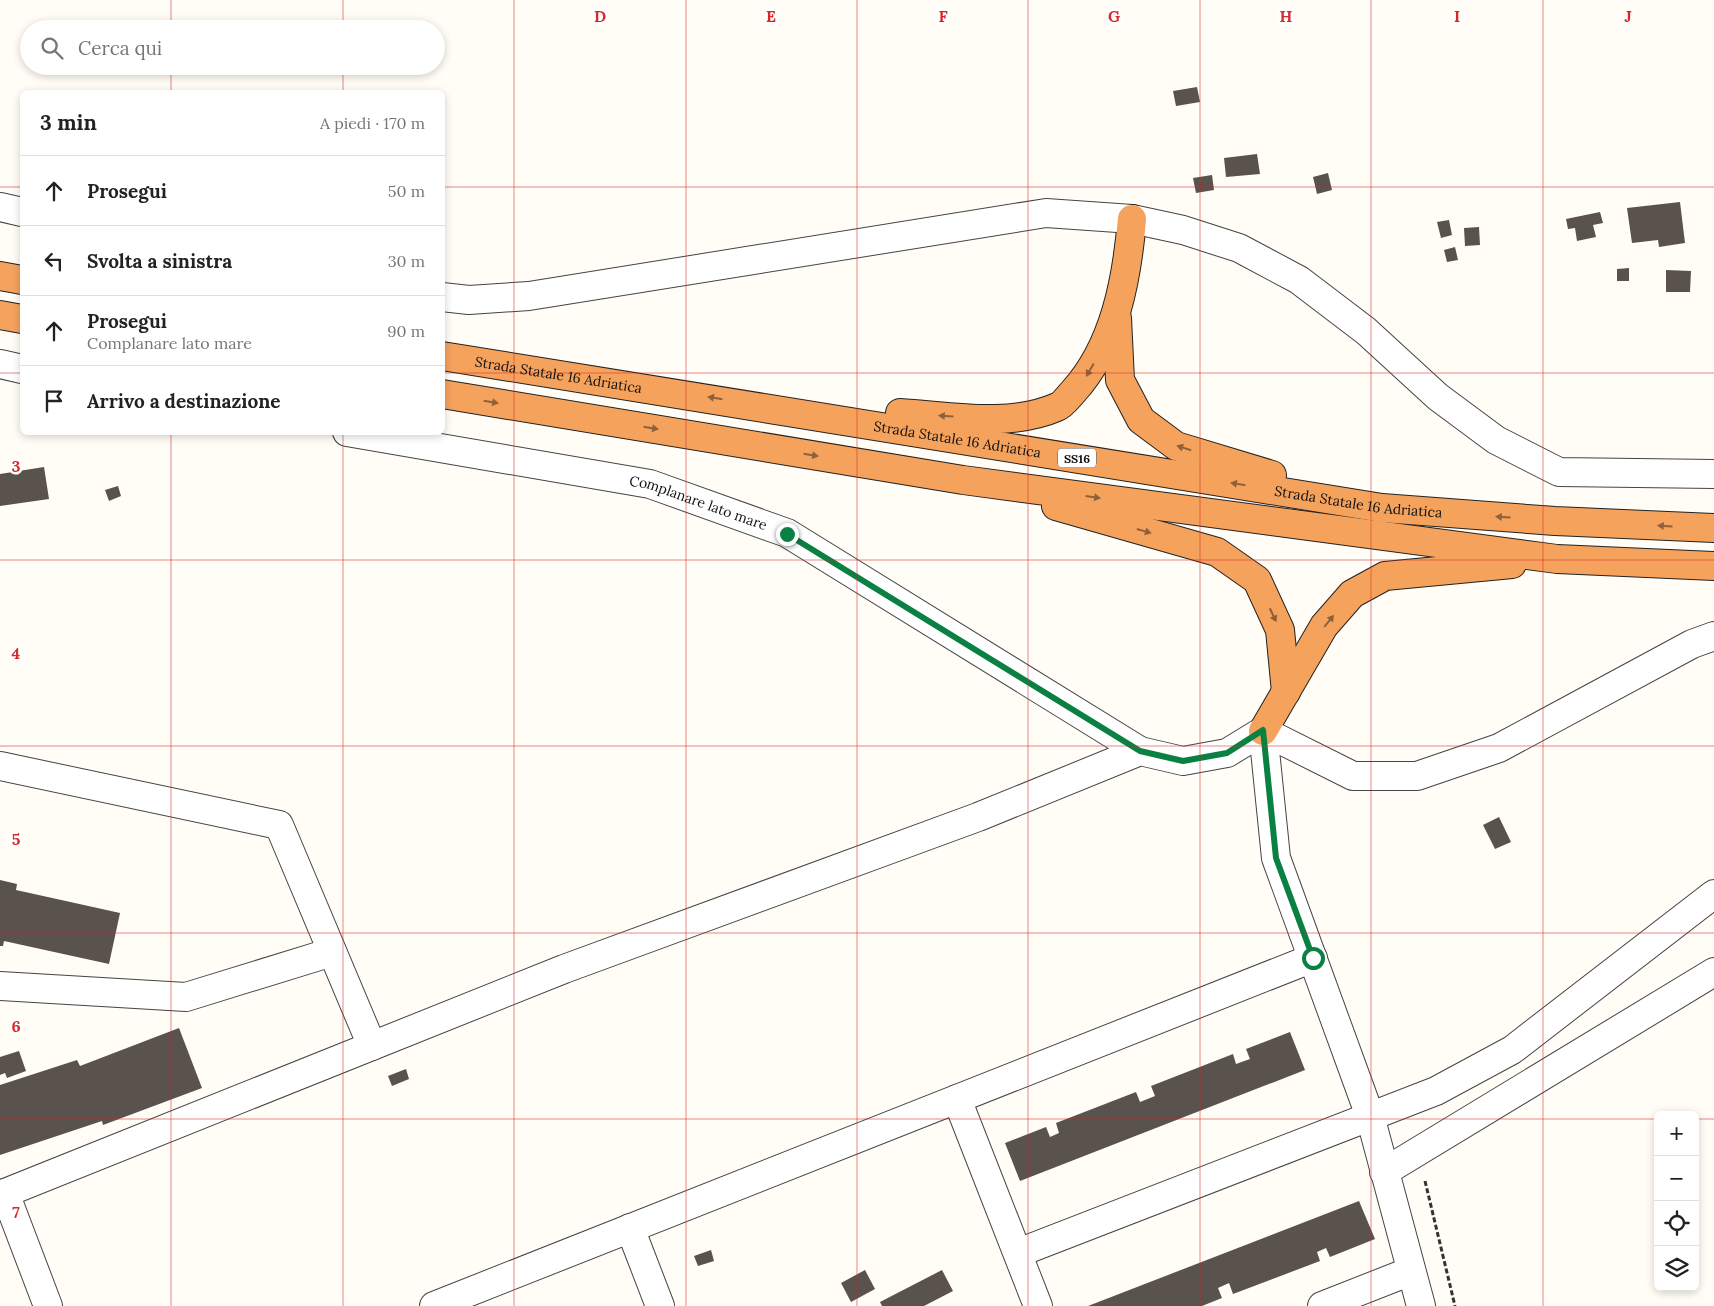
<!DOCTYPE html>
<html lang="it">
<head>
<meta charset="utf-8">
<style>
	:root { --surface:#fff; --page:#f6f6f6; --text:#222; --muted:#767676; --line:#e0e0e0 }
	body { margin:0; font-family:Lora,serif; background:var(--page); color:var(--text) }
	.controls { position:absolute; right:15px; bottom:15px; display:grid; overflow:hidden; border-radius:8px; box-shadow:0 2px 8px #0003 }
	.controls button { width:45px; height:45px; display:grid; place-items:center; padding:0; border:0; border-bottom:1px solid var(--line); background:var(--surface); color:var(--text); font:25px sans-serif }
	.stop { position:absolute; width:15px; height:15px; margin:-11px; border:4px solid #0b8043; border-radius:50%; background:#fff }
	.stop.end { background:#0b8043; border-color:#fff; box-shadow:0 1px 5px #0008 }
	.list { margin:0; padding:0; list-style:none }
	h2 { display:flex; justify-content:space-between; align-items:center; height:65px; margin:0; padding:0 20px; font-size:21px }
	h2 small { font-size:16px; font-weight:400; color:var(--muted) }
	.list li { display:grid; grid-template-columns:32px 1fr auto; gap:15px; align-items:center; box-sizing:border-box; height:70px; padding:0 20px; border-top:1px solid var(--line) }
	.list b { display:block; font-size:19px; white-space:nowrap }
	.list p { margin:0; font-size:16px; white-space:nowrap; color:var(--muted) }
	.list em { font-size:16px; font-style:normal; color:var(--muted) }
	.icon { flex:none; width:28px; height:28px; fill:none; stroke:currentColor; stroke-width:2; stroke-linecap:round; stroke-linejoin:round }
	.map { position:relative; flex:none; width:1714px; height:1306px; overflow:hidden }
	.search { position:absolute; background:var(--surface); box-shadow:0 2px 8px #0003; left:20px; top:20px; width:425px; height:55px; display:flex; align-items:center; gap:12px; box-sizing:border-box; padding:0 18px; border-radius:28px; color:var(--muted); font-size:19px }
	.panel { position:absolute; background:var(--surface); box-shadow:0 2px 8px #0003; left:20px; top:90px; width:425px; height:345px; border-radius:8px }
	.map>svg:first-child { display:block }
	.building { fill:#5a524d }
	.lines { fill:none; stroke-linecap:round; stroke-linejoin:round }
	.minor-casing { stroke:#444; stroke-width:30 }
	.highway-casing { stroke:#222; stroke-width:30 }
	.path { stroke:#333; stroke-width:3; stroke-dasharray:5 2.5; stroke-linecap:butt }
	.minor { stroke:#fff; stroke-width:28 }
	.highway { stroke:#f5a25d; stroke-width:28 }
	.oneway { fill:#8e613b }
	.route { stroke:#0b8043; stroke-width:6 }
	.grid { fill:none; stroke:#d62828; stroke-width:1; stroke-opacity:0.55 }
	.labels { text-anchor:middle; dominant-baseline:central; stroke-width:5; stroke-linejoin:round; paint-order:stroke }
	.shield { fill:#fff; stroke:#585858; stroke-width:1 }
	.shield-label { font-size:12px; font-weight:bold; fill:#111 }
	.street-label { font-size:14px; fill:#111; stroke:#fff }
	.grid-label { font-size:16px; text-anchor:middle; font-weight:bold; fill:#d62828; stroke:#fff; stroke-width:5; stroke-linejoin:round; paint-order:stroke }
</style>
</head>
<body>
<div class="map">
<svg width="1714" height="1306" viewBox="0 0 1714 1306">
	<rect width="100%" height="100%" fill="#fffdf5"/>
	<path class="building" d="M1197,87l3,15 -24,4 -3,-15z
		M1257,154l3,20 -34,3 -2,-19z
		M1328,173l4,17 -15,4 -4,-17z
		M1212,175l2,15 -18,3 -3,-15z
		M1680,202l5,41 -26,4 -1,-7 -26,3 -5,-35z
		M1600,212l3,11 -10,2 3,12 -19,4 -2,-13 -7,1 -2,-10z
		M1449,220l3,15 -11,3 -4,-16z
		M1479,227l1,18 -15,1 -1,-18z
		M1455,247l3,13 -11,2 -3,-12z
		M1629,268v13h-12v-12z
		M1666,270l25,1 -1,21h-24z
		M44,467l5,32 -49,7v-32z
		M118,486l3,10 -12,5 -4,-11z
		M1499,817l12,25 -16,7 -12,-24z
		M0,880l17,4 -1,6 104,23 -11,51 -105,-23 -1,5h-3z
		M179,1028l23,60 -99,37 -1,-4 -102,34v-70l77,-25 3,6z
		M1290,1032l15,38 -285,111 -15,-38 41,-16 4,10 9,-4 -3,-10 80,-31 4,10 15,-6 -4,-10 82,-32 3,10 14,-5 -4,-10z
		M19,1051l7,20 -19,7 -2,-5 -5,2v-18z
		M406,1069l3,10 -17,7 -4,-10z
		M1359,1201l16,38 -45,18 -4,-9 -9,4 3,9 -87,33 -4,-11 -11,5 4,10 -20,8h-114z
		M711,1250l3,11 -16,5 -4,-10z
		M865,1270l10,19 -24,13 -10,-19z
		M942,1270l11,21 -29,15h-42l-2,-4z"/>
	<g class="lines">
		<g class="minor-casing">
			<g id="minor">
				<path d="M0,207l22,5"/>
				<path d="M442,297l27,3 60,-4 517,-83 86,6 51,11 56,18 60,32 67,51 72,66 58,43 63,32 155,2"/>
				<path d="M0,364l22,5"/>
				<path id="s1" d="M347,432l303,52 137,49 353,218"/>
				<path d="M1263,731l13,127 94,258 51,190"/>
				<path d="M1263,731l90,45h64l82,-28 193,-104 22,-8"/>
				<path d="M0,766l279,59 93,221"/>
				<path d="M0,986l186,11 146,-45"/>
				<path d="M957,1099l81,207"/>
				<path d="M1384,1172l330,-200"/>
				<path d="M5,1193l43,113"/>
				<path d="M0,1195l564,-226 414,-152 162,-66 43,10 44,-8 36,-22"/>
				<path d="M630,1228l30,78"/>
				<path d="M1018,1253l418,-162 76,-41 202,-156"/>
				<path d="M434,1306l879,-348"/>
				<path d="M1322,1306l89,-35"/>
			</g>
		</g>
		<g class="highway-casing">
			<g id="highway">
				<path d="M0,276l22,4"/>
				<path d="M0,315l22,4"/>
				<path d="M1117,318l3,62 21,40 35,26 96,29"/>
				<path id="s2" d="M442,356l940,152 173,13 159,7"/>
				<path d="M442,394l521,86 594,79 157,7"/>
				<path d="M900,413c51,3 109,15 157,-6 6,-2 12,-11 16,-15 42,-46 54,-113 59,-173"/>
				<path d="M1056,506l161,46 40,28 23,50 6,62"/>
				<path d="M1263,731l61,-105 28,-32 33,-18 127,-12"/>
			</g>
		</g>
		<path class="path" d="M1425,1181l30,125"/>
		<use href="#minor" class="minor"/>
		<use href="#highway" class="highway"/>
	</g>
	<defs><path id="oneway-solid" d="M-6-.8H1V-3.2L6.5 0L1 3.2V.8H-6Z" transform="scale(1.25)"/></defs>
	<g class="oneway">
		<use href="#oneway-solid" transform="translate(1090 370) rotate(120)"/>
		<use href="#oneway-solid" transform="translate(715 398) rotate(-171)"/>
		<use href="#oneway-solid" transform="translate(491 402) rotate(9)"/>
		<use href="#oneway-solid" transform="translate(946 416) rotate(-177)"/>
		<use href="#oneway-solid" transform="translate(651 428) rotate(9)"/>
		<use href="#oneway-solid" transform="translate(1184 448) rotate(-163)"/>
		<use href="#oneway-solid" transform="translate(811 455) rotate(9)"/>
		<use href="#oneway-solid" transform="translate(1238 484) rotate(-171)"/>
		<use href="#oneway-solid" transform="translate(1093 497) rotate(8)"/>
		<use href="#oneway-solid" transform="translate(1503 517) rotate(-176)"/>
		<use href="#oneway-solid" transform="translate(1665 526) rotate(-177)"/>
		<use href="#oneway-solid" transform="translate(1144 531) rotate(16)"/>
		<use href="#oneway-solid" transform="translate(1273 615) rotate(65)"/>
		<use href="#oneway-solid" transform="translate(1329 621) rotate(-51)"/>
	</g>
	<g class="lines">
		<path class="route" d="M787,534l353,217 43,10 44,-8 36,-23 13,128 37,100"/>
	</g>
	<path class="grid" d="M171,0v29M343,0v29M514,0v1306M686,0v1306M857,0v1306M1028,0v1306M1200,0v1306M1371,0v1306M1543,0v1306M171,66v26M343,66v26M0,187h22M442,187h1272M0,373h22M442,373h1272M171,432v874M343,432v874M0,560h1714M0,746h1714M0,933h1714M0,1119h1658M1695,1119h19"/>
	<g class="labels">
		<rect class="shield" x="1058" y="448.5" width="38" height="19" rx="4"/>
		<g class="shield-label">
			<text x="1077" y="458">SS16</text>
		</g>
		<g class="street-label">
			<text stroke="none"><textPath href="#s2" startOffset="118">Strada Statale 16 Adriatica</textPath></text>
			<text stroke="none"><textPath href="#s2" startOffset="522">Strada Statale 16 Adriatica</textPath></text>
			<text stroke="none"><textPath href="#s2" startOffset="928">Strada Statale 16 Adriatica</textPath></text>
			<text stroke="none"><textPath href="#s1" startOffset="359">Complanare lato mare</textPath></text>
		</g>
	</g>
	<g class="grid-label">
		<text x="600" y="22">D</text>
		<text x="771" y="22">E</text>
		<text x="943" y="22">F</text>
		<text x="1114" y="22">G</text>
		<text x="1286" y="22">H</text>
		<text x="1457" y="22">I</text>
		<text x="1628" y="22">J</text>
		<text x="16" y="472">3</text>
		<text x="16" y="659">4</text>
		<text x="16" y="845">5</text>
		<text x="16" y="1032">6</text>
		<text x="16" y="1218">7</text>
	</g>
</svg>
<div class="controls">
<button>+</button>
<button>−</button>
<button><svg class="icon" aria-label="locate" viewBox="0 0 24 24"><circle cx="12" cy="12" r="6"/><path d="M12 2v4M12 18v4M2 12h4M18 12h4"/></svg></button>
<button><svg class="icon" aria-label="layers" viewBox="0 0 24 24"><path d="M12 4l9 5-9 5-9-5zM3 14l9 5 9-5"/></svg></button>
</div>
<div class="stop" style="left:1313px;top:958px"></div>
<div class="stop end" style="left:787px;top:534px"></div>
<div class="search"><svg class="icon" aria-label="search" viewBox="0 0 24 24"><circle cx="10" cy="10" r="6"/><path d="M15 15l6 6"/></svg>Cerca qui</div>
<section class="panel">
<h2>3 min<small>A piedi · 170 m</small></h2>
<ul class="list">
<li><svg class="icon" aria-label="ahead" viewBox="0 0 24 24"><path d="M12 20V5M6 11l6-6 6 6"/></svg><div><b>Prosegui</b></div><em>50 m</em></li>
<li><svg class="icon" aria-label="left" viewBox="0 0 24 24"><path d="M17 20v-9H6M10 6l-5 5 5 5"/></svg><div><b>Svolta a sinistra</b></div><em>30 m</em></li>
<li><svg class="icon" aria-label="ahead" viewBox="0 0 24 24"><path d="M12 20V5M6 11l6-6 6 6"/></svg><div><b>Prosegui</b><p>Complanare lato mare</p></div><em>90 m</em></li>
<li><svg class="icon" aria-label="arrive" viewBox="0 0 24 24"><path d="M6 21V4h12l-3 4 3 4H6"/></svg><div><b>Arrivo a destinazione</b></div></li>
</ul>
</section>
</div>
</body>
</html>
